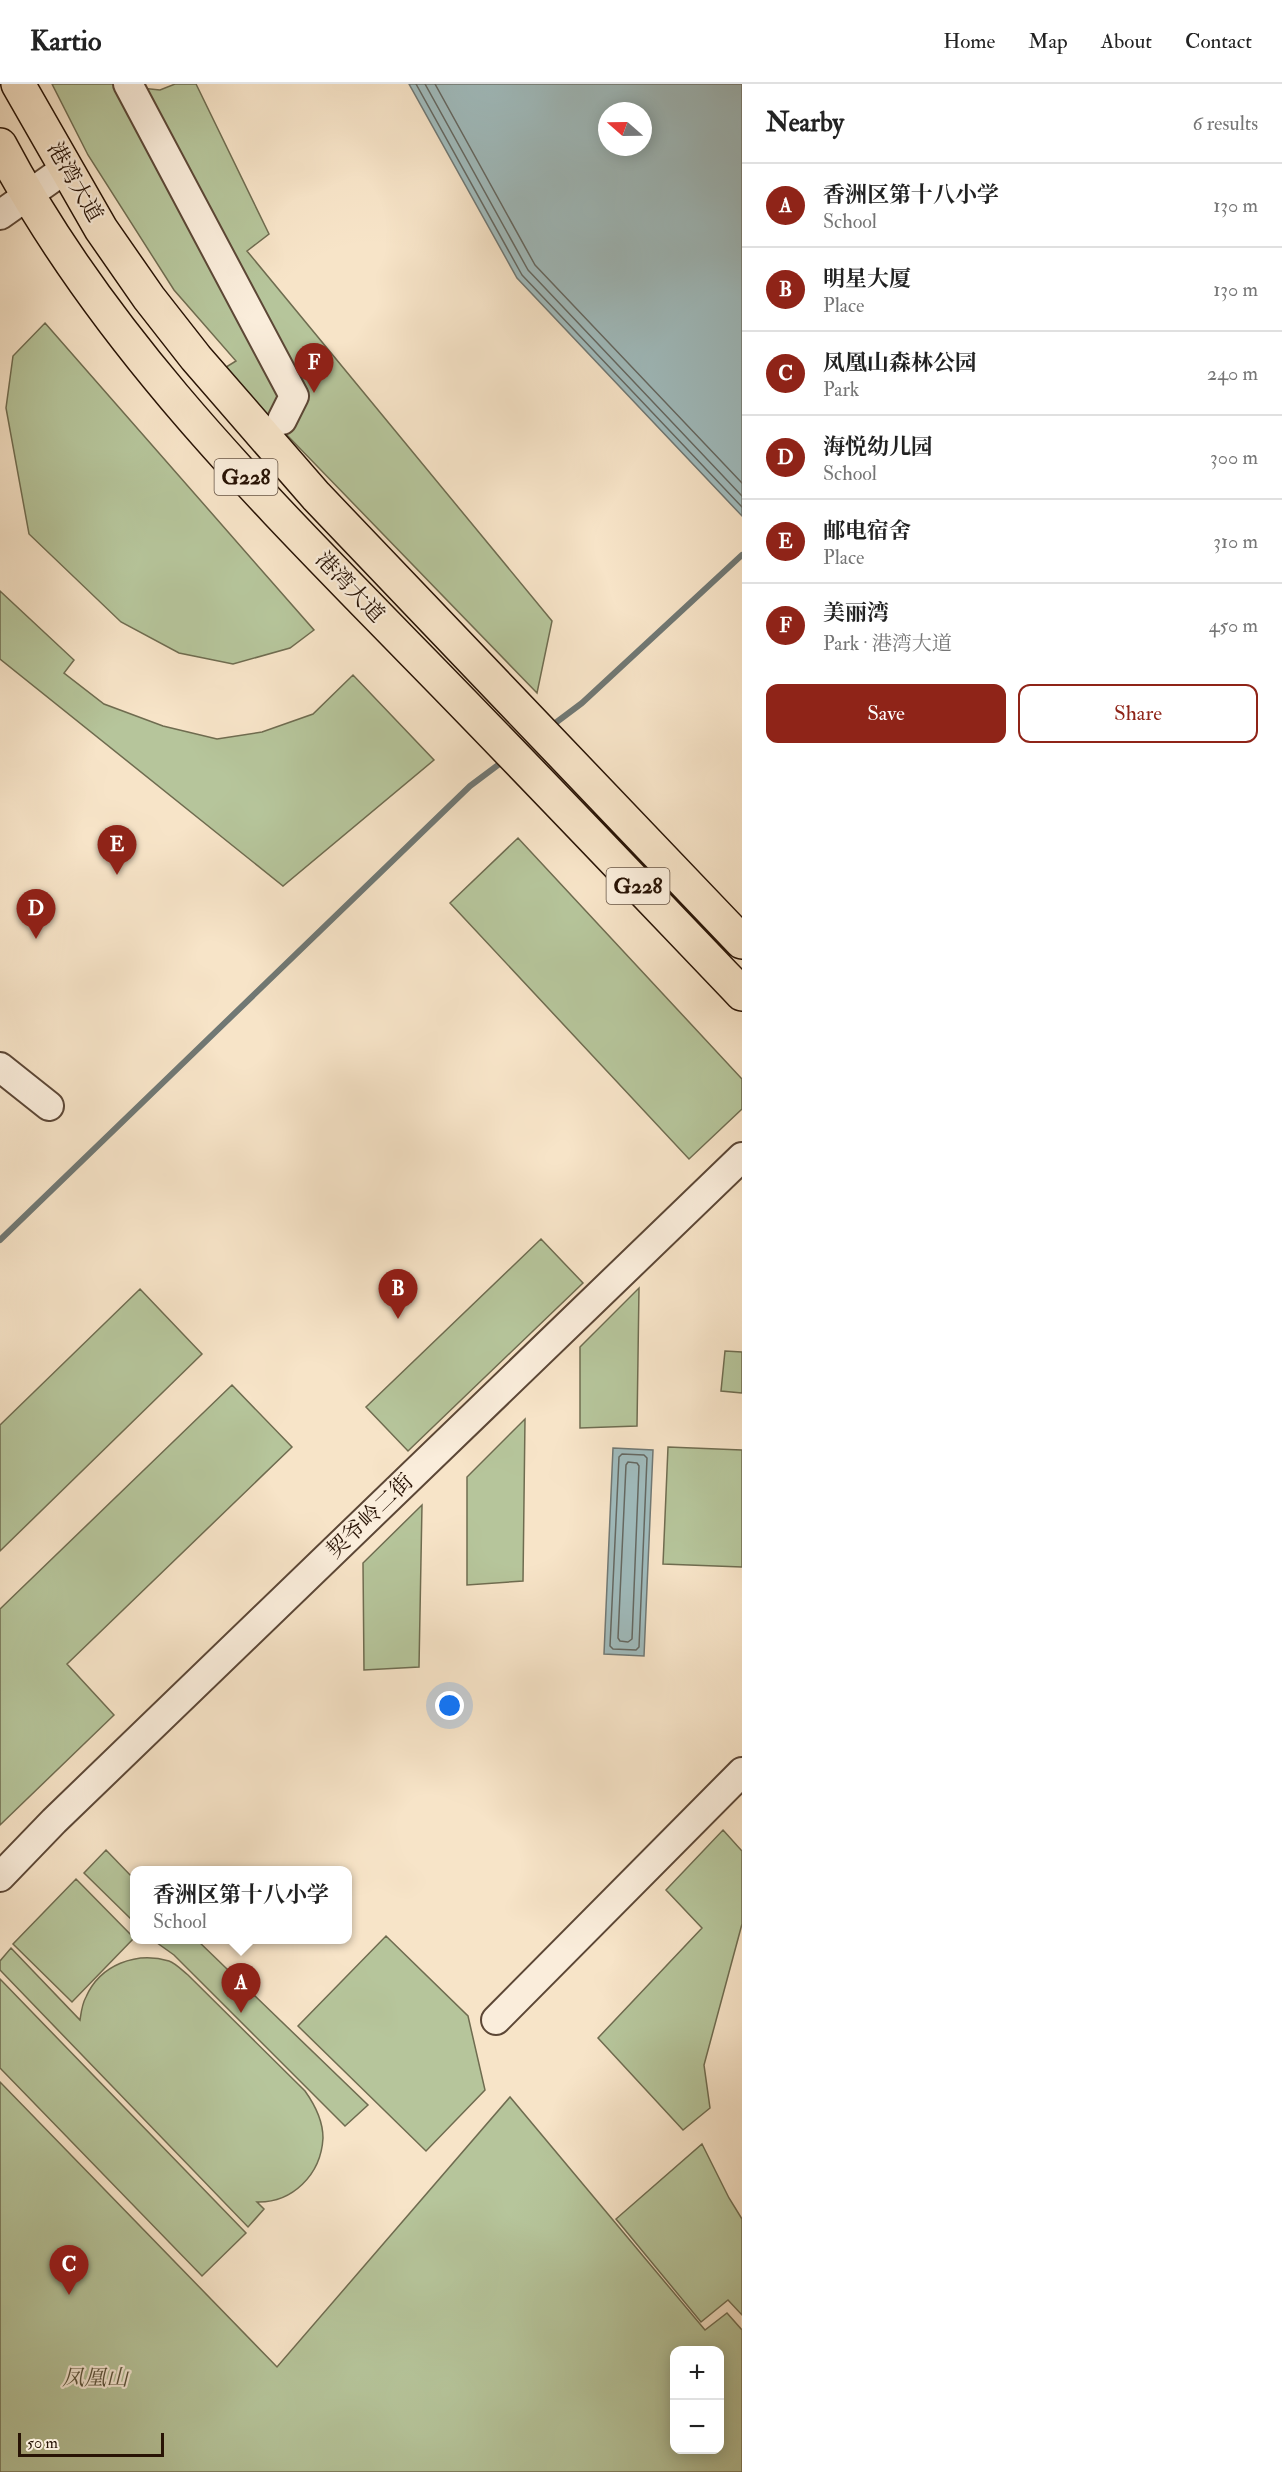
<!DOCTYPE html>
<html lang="en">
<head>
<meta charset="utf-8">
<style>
	:root { --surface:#fff; --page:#f2f2f2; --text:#222; --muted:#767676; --line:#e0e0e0; --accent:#8f2418 }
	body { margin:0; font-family:"IM FELL Double Pica","Noto Serif SC",serif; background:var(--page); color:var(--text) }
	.controls { position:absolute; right:18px; bottom:18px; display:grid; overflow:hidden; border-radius:12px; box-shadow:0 3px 15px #0003 }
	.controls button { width:54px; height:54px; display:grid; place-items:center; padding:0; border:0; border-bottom:2px solid var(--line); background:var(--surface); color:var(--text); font:30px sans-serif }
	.compass { position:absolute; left:598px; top:18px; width:54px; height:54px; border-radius:50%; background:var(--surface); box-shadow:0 3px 15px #0003; rotate:290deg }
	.scale { position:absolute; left:18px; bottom:15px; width:146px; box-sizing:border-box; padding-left:6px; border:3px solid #281305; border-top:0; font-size:16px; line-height:21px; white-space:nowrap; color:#281305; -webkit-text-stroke:4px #faeddb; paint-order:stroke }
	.you { position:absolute; left:450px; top:1622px; width:21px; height:21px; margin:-15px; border:4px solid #fff; border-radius:50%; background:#1a73e8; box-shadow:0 0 0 9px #1a73e833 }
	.badge { display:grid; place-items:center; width:39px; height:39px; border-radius:50%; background:var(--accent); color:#fff; font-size:20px; font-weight:700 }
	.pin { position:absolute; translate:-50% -50px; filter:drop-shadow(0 2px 3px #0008) }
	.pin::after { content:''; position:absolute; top:32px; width:21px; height:18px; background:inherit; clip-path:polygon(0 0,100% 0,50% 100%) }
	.popup { position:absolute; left:130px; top:1782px; width:222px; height:78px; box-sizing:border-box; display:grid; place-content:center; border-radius:12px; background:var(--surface); filter:drop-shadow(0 2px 4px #0005); font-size:20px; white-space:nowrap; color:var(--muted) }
	.popup b { font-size:22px; color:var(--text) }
	.popup::after { content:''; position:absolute; left:50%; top:100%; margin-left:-12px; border:12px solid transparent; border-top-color:var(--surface) }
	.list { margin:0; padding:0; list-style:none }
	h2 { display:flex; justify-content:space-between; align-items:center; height:78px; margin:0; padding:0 24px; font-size:26px }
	h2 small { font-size:20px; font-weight:400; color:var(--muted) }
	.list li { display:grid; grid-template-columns:39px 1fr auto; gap:18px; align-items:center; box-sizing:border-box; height:84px; padding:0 24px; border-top:2px solid var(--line) }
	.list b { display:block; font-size:22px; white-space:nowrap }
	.list p { margin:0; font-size:20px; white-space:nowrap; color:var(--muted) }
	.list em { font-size:20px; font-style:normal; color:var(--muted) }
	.actions { display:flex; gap:12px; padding:18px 24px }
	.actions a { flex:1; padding:14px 0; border:2px solid var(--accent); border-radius:12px; text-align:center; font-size:21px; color:var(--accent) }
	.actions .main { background:var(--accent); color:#fff }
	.map { position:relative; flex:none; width:742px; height:2388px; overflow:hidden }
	header { display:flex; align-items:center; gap:36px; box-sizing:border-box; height:84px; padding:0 30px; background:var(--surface); border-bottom:2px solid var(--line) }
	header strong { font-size:28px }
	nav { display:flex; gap:33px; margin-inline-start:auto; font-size:21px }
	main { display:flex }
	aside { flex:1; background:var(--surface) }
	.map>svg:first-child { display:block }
	.green { fill:#b6c59b; stroke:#6f6c50; stroke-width:1.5; fill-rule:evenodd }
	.water { fill:#a0bcbe; stroke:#707874; stroke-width:1.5; fill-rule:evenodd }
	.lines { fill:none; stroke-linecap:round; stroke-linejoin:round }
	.shore { stroke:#646862; stroke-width:1.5 }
	.stream { stroke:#707874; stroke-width:6 }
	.minor-casing { stroke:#5c4736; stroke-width:32 }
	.highway-casing { stroke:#281305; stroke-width:36 }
	.minor { stroke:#faeddb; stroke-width:28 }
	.highway { stroke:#f7e4c8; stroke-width:33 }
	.labels { text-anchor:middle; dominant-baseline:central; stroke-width:4.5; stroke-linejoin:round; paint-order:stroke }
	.shield { fill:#faeddb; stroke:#675445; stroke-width:1.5 }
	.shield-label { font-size:21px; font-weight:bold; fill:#281305 }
	.street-label { font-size:22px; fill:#281305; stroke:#faeddb }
	.park-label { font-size:22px; font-style:italic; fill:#5a513a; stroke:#faeddb }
</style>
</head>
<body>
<header>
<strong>Kartio</strong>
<nav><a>Home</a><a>Map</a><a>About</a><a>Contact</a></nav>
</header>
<main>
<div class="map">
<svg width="742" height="2388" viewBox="0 0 742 2388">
	<rect width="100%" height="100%" fill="#f7e4c8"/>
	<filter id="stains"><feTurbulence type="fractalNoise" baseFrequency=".00333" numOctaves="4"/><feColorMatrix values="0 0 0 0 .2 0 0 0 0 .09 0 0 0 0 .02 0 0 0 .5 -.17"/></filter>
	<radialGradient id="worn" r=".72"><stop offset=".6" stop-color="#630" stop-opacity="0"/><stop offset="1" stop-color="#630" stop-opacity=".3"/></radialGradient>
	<path class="green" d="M52,0h76l3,3 29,3 15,-6h21l73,150 -22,17 305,370 -15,72 -314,-324 13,-8 -62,-71 -86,-135z
		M45,239l269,307 -24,18 -57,16 -54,-11 -58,-31 -92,-88 -23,-126 7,-52z
		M0,507l74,69 -10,13 40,31 59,22 54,13 45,-7 51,-18 40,-39 81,85 -151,126 -283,-227z
		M518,754l224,241v30l-53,50 -239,-256z
		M541,1155l42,44 -175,168 -42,-44z
		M639,1204l-2,138 -57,2v-81z
		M140,1205l62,65 -202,197v-126z
		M725,1267l17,1v41l-21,-2z
		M232,1301l60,62 -225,217 47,51 -114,110v-216z
		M525,1335l-2,162 -56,4v-108z
		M668,1363l74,3v117l-79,-3z
		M422,1421l-3,162 -55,3 -1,-107z
		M723,1746l19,21v73l-38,141 6,43 -27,22 -85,-92 104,-110 -36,-38z
		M106,1766l28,29v43l-50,-49z
		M76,1795l58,59 -62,64 -59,-58z
		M386,1852l82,80 17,74 -59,61 -128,-125z
		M153,1856h44l171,165 -23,21 -171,-171z
		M11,1864l69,72c1,-7 2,-16 6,-23 14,-32 50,-46 83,-36 6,2 13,9 19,14l117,116c10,14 18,30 18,47 -2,37 -31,65 -66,64l7,7 -16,18 -248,-257v-9z
		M0,1895l246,254 -44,43 -202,-208z
		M0,1998l277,285 233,-270 195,233 22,-17 15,17v142h-742zM674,2266h46v100h-46z
		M702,2060l27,54 13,21v96l-14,-15 -27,22 -85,-103z"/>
	<path class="water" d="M409,0h333v432l-225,-238zM607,27h36v36h-36z
		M613,1364l40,2 -9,206 -40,-2z"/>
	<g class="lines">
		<path class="shore" d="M416,0l106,191 220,232
			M425,0l103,186 214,226
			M435,0l100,181 207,218
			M622,1370l22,1 3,3 -8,189 -3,3 -23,-1 -3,-3 9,-189z
			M628,1378l9,1 2,3 -7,173 -4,3 -8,-1 -2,-3 8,-173z"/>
		<path class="stream" d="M550,643l32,-24 160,-148
			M0,1156l470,-454 36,-27"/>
		<g class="minor-casing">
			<path id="minor" d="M128,0l166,312 -12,24
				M0,131l65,-46
				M0,983l49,39
				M0,1793l54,-56 688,-664
				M496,1936l246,-248"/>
		</g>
		<g class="highway-casing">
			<path id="highway" d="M18,0l83,145 48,69 47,60 120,138 426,446
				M0,61c102,194 260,350 411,505 112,114 221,229 331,344"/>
		</g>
		<use href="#minor" class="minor"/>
		<use href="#highway" class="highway"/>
	</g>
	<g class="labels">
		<g class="shield">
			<rect x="214.5" y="375" width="63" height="36" rx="4.5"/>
			<rect x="606.5" y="784" width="63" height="36" rx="4.5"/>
		</g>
		<g class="shield-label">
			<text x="246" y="393">G228</text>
			<text x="638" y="802">G228</text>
		</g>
		<g class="street-label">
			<text transform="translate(75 98) rotate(60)">港湾大道</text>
			<text transform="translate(350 503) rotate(46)">港湾大道</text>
			<text transform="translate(370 1432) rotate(-44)">契爷岭二街</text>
		</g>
		<g class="park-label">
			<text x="95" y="2294">凤凰山</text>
		</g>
	</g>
	<rect width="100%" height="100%" filter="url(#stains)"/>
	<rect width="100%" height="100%" fill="url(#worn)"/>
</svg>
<div class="controls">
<button>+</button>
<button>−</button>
</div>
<svg class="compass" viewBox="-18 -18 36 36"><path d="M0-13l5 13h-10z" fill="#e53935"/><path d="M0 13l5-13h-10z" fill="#767676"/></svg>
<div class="scale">50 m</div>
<div class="you"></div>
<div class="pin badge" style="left:241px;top:1929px">A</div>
<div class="popup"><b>香洲区第十八小学</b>School</div>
<div class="pin badge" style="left:398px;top:1235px">B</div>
<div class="pin badge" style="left:69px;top:2211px">C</div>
<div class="pin badge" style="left:36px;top:855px">D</div>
<div class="pin badge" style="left:117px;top:791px">E</div>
<div class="pin badge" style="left:314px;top:309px">F</div>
</div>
<aside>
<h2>Nearby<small>6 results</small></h2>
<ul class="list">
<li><span class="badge">A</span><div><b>香洲区第十八小学</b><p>School</p></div><em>130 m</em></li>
<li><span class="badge">B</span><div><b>明星大厦</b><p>Place</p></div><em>130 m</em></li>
<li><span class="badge">C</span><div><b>凤凰山森林公园</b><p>Park</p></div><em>240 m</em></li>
<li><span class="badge">D</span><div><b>海悦幼儿园</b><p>School</p></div><em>300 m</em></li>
<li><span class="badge">E</span><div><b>邮电宿舍</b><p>Place</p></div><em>310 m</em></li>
<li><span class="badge">F</span><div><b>美丽湾</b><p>Park · 港湾大道</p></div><em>450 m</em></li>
</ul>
<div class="actions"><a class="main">Save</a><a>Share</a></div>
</aside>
</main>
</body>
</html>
